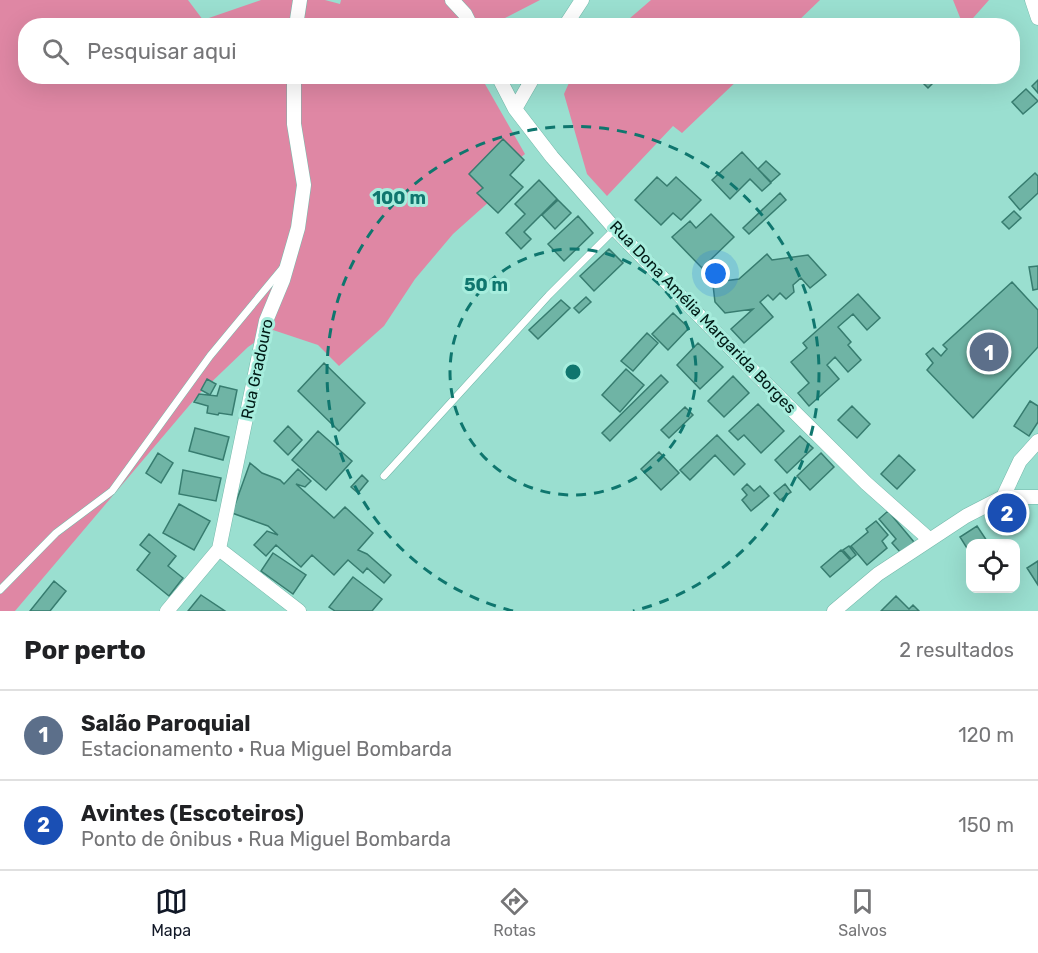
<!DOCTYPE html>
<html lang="pt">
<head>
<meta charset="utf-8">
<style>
	:root { --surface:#fff; --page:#f6f6f6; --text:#202124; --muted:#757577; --line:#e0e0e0; --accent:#111827 }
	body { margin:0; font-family:Rubik,sans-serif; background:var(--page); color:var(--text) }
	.controls { position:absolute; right:18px; bottom:18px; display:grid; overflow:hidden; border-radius:12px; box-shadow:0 6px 24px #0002 }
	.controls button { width:54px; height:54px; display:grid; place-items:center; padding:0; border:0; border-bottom:2px solid var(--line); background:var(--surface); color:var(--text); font:30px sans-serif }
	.you { position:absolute; left:716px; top:274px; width:21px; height:21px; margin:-15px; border:4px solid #fff; border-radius:50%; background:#1a73e8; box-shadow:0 0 0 9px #1a73e833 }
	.badge { display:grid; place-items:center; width:39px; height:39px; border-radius:50%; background:var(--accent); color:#fff; font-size:20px; font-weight:700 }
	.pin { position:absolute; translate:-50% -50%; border:3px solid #fff; box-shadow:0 2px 6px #0006 }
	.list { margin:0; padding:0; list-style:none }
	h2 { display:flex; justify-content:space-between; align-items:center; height:78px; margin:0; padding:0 24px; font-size:26px }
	h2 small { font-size:20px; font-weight:400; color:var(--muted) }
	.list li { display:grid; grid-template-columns:39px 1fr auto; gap:18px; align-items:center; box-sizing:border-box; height:90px; padding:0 24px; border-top:2px solid var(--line) }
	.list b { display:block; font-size:22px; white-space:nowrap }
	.list p { margin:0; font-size:20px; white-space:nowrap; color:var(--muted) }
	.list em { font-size:20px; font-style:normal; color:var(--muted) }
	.icon { flex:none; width:33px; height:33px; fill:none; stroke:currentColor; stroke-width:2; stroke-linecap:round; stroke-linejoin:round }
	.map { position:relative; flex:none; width:1038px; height:611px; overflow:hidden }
	.search { position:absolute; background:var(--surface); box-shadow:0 6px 24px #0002; left:18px; right:18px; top:18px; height:66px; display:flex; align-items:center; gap:15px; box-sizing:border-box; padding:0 21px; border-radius:24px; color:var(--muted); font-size:22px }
	.sheet { height:258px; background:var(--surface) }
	nav { display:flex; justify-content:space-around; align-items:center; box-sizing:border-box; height:84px; border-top:2px solid var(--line); background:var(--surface); font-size:16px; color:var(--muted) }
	nav a { display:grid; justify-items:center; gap:3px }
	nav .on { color:var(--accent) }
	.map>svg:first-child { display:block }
	.green { fill:#df87a4 }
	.building { fill:#6fb4a5; stroke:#377c6f; stroke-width:1.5 }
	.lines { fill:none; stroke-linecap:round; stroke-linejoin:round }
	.service-casing { stroke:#74b8aa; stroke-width:8 }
	.minor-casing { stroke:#74b8aa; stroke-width:15 }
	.service { stroke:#fff; stroke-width:7 }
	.minor { stroke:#fff; stroke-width:14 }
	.ring { fill:none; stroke:#0f766e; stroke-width:3; stroke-dasharray:10 8 }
	.labels { text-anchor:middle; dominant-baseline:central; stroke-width:6; stroke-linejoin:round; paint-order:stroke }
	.street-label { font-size:16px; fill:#001b16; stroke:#a7eddd }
	.centre { fill:#0f766e; stroke:#a7eddd; stroke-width:3 }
	.ring-label { font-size:18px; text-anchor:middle; font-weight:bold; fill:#0f766e; stroke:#a7eddd; stroke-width:6; stroke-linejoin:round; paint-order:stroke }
</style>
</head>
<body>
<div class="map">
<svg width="1038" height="611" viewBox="0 0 1038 611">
	<rect width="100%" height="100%" fill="#9adfd0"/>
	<path class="green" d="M0,0h188l15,20 58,-20h64l15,4 1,-4h199l-37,19 -6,7h-471v50l455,1 44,77 -30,24 5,14 -47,42 -38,45 -31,47 -45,40 -21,-21 -45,-15 -25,17 -49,47 -184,217h-15z
		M651,0h169l-26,25h-172z
		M953,0h36l-23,26 -3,-1z
		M572,76h169v1l-59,56 -9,-7 -66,70 -20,-22 -23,-80z"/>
	<path class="building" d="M517,76h11l-6,10z
		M921,76h19l-12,12 -10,-10z
		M975,76h12l-6,7z
		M1038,80v13l-6,-7z
		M1026,89l12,12 -15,13 -11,-12z
		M503,139l21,21 -14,15 13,12 -25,26 -21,-20 6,-5 -14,-14z
		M742,152l29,31 -9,8 -12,-12 -20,20 -18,-19z
		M766,161l14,13 -9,8 -13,-13z
		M1035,173l3,3v17l-18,17 -11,-13z
		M657,177l10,9 9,-9 25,23 -20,20 -8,-7 -12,12 -26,-25z
		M539,180l18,19 -33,33 7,7 -10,10 -15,-16 19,-19 -10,-10z
		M780,193l6,7 -37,34 -6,-6z
		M558,200l13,13 -16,16 -13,-14z
		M1014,211l7,7 -12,11 -7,-7z
		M711,214l23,23 -32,31 -30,-31 18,-16 6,7z
		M578,216l15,17 -29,28 -16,-17z
		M609,249l14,14 -29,28 -14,-15z
		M767,254l5,6 36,-5 18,20 -16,13 -9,-10 -8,7 1,7 -8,7 -6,-6 -7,7 -5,-5 -8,7 13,15 -29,26 -13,-14 22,-20 -28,4 -10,-11 -2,-17 3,-3 23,-3z
		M1038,266v23l-5,1 -4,-23z
		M1012,282l26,28v37l-65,71 -46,-48 6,-7 -7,-9 7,-6 8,8 6,-7 -4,-4z
		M858,294l22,24 -13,12 -14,-16 -15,13 13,15 -3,3 13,15 -13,12 -13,-15 -8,8 12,14 -30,27 -11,-13 11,-10 -18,-21 16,-14 -4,-5z
		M586,297l5,5 -12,11 -5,-5z
		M561,300l9,8 -32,31 -9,-9z
		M673,313l16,15 -21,22 -16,-16z
		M647,333l11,10 -25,28 -12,-10z
		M698,343l25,24 -23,22 -23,-24z
		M324,363l41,40 -26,28 -41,-40z
		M626,369l18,16 -24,27 -18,-17z
		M661,375l7,7 -58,59 -8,-8z
		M733,376l16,17 -25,24 -16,-16z
		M207,379l9,5 -6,11 -9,-5z
		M220,386l17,4 -5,25 -13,-2 -1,2 -11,-2 1,-7 -14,-4 5,-8 18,2z
		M1030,401l8,5v16l-9,14 -15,-10z
		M758,404l26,27 -23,22 -17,-18 -6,5 -9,-9z
		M852,406l18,18 -13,14 -19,-18z
		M685,407l8,8 -24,23 -8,-8z
		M288,426l14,14 -14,15 -14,-14z
		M195,428l34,9 -6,23 -34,-9z
		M318,431l34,30 -26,29 -34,-30z
		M717,435l28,29 -11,11 -19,-20 -25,25 -10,-10z
		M800,436l13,12 -26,25 -12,-13z
		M659,452l20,21 -18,17 -20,-21z
		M158,453l15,10 -12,20 -15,-10z
		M821,453l13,14 -24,23 -13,-14z
		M899,455l16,15 -18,19 -16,-15z
		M250,463l12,10 18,7 4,4 14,-15 13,12 -6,6 -9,-3 38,34 11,-11 28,26 -15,17 9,4 24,21 -7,8 -17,-15 -4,5 -15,-13 -14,15 -22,-20 -11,12 -25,-22 -10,11 -12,-11 13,-14 11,4 -10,-9 -36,-13z
		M183,470l38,8 -5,23 -37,-7z
		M362,475l6,6 -10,12 -7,-6z
		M747,484l7,7 6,-5 9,10 -18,15 -9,-11 5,-5 -5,-6z
		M785,484l6,8 -11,8 -6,-7z
		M179,504l31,17 -16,29 -31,-17z
		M888,511l26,31 -13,11 -9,-10 4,-4 -17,-20z
		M876,521l12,14 -6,6 5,7 -20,17 -16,-19 17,-14 -2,-3z
		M977,526l12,18h-19v9l-10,-16z
		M149,534l27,22 -8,10 15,12 -14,18 -32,-26 13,-17 -10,-8z
		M849,546l7,9 -5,4 -8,-9z
		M841,550l9,10 -20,17 -9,-10z
		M273,553l33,22 -13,19 -32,-23z
		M1038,561v24l-11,-17z
		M353,577l29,22 -10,12h-37l-6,-4z
		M54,581l12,10 -16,20h-20z
		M201,595l24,16h-37z
		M896,596l13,13 4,-4 6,6h-38z"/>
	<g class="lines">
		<g class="service-casing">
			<path id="service" d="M384,476l165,-181 66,-66
				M0,590l56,-57 56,-42 98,-135 72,-87"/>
		</g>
		<g class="minor-casing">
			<path id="minor" d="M452,0l13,14 6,12
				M1032,0l6,18
				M296,26l4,-26
				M565,26l17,-26
				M498,76l17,33 37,48 63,72 139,143 112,111 63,56
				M515,109l19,-33
				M1003,497l17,-36 18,-20
				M219,549l80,62
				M167,611l52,-62 47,-228 17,-41 15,-52 6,-43 -10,-61v-48
				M834,611l44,-37 88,-58 37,-19h35"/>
		</g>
		<use href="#service" class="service"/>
		<use href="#minor" class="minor"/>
	</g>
	<g class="ring">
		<circle cx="573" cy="372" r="123"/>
		<path d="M513 611A246 246 0 1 1 633 611"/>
	</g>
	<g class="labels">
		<g class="street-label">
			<text transform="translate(703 317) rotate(46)">Rua Dona Amélia Margarida Borges</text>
			<text transform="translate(257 369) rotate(-78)">Rua Gradouro</text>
		</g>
	</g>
	<circle cx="573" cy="372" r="9" class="centre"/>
	<g class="ring-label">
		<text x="399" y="204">100 m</text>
		<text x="486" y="291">50 m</text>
	</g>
</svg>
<div class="controls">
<button><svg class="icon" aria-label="locate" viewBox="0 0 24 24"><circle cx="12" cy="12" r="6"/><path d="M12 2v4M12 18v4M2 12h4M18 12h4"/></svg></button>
</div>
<div class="you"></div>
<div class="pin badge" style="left:989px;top:352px;background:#5c6f8a">1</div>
<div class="pin badge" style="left:1007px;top:513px;background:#1a4fb4">2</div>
<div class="search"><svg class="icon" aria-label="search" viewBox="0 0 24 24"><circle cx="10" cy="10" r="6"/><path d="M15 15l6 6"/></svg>Pesquisar aqui</div>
</div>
<section class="sheet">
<h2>Por perto<small>2 resultados</small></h2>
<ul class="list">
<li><span class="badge" style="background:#5c6f8a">1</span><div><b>Salão Paroquial</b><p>Estacionamento · Rua Miguel Bombarda</p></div><em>120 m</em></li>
<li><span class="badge" style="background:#1a4fb4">2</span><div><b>Avintes (Escoteiros)</b><p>Ponto de ônibus · Rua Miguel Bombarda</p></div><em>150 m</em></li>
</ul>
</section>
<nav>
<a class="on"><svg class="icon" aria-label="map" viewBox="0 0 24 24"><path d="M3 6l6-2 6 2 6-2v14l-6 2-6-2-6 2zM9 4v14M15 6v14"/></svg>Mapa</a>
<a><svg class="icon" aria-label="directions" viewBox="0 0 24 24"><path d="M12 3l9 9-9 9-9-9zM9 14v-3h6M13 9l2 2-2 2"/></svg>Rotas</a>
<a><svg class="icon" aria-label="saved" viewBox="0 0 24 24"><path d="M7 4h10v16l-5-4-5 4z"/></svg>Salvos</a>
</nav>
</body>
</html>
